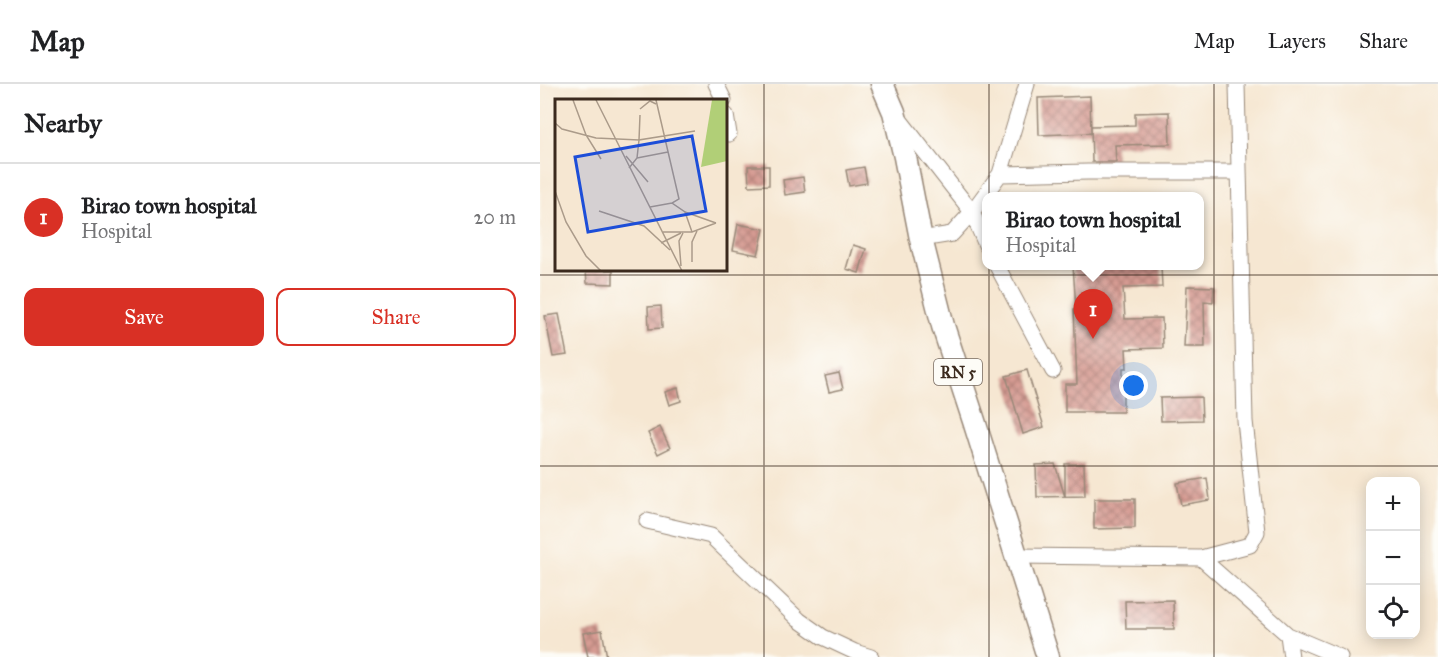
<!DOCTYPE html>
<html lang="en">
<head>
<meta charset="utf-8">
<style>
	:root { --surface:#fff; --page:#f6f6f6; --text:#202124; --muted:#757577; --line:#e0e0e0; --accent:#d93025 }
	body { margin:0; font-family:"IM FELL Great Primer",serif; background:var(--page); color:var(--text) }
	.controls { position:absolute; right:18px; bottom:18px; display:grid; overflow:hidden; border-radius:12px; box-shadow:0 3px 15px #0003 }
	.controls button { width:54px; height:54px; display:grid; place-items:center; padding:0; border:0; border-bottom:2px solid var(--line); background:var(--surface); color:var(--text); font:30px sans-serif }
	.you { position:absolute; left:594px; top:302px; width:21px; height:21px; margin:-15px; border:4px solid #fff; border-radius:50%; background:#1a73e8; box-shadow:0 0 0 9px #1a73e833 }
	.badge { display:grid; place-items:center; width:39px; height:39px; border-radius:50%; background:var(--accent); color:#fff; font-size:20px; font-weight:700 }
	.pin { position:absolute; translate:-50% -50px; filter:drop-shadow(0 2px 3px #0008) }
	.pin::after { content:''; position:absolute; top:32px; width:21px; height:18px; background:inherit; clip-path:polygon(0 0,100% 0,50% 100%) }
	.popup { position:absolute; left:442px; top:108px; width:222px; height:78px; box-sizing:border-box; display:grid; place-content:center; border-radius:12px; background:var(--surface); filter:drop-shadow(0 2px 4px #0005); font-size:20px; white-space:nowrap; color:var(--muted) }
	.popup b { font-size:22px; color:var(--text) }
	.popup::after { content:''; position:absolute; left:50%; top:100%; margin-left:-12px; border:12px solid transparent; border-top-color:var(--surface) }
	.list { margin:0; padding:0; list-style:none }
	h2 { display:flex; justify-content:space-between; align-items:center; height:78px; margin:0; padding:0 24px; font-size:26px }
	h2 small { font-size:20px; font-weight:400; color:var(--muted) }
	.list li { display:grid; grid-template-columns:39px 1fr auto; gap:18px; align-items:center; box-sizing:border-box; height:108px; padding:0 24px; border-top:2px solid var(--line) }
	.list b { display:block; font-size:22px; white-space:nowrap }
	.list p { margin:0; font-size:20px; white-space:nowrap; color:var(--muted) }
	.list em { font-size:20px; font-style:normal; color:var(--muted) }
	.actions { display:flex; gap:12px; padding:18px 24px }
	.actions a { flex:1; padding:14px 0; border:2px solid var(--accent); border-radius:12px; text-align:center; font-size:21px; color:var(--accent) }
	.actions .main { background:var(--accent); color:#fff }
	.icon { flex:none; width:33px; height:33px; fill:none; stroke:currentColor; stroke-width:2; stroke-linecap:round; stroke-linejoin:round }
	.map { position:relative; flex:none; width:898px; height:573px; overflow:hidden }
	header { display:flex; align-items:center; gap:36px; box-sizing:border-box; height:84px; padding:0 30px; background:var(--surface); border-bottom:2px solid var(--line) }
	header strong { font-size:28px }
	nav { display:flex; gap:33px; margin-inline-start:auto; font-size:21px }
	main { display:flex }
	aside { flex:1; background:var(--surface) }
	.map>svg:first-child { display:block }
	.building { fill:url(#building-cross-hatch) }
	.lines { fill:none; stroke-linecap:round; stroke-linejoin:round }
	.minor-casing { stroke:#988878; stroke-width:17 }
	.primary-casing { stroke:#988878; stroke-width:25 }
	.minor { stroke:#fff; stroke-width:15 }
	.primary { stroke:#fff; stroke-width:22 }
	.grid { fill:none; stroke:#3b2a1e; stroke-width:1.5; stroke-opacity:0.55 }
	.labels { text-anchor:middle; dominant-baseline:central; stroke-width:5; stroke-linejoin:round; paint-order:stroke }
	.shield { fill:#fdfcf7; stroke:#75695f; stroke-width:1.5 }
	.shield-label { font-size:16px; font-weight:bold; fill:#3b2a1e }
	.inset-road { fill:none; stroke:#ab9b8a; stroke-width:1.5 }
	.view { fill:#1d4ed8; fill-opacity:0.15; stroke:#1d4ed8; stroke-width:3 }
	.inset-edge { fill:none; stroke:#3b2a1e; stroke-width:3 }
</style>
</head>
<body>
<header>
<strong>Map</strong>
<nav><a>Map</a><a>Layers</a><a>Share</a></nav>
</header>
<main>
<aside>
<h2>Nearby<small></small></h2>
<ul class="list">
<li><span class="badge">1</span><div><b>Birao town hospital</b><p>Hospital</p></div><em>20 m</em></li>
</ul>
<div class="actions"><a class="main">Save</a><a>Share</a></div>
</aside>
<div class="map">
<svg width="898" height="573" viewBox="0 0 898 573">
	<defs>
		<pattern id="building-cross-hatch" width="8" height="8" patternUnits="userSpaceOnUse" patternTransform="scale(1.5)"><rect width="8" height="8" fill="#d69b93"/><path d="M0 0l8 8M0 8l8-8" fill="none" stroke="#af7f77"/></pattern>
	</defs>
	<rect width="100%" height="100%" fill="#fdfcf7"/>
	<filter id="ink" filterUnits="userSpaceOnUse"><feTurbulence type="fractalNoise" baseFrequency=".0167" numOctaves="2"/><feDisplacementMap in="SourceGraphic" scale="12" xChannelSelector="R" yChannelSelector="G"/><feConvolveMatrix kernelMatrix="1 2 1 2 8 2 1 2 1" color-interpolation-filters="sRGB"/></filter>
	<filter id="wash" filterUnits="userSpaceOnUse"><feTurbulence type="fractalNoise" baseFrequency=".008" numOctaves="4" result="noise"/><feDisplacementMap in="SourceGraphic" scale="24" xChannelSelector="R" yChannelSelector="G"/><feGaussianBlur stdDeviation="1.35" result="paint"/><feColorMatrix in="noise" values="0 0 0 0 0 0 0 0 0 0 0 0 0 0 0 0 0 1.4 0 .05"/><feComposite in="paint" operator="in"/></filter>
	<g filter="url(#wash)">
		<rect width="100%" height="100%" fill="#f6e7d2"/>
		<g id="blocks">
			<path class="building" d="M550,12l1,37 -52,2 -1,-37z
				M629,28l1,32 -55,1 1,17h-24l-1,-36 44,-1v-12z
				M208,82h21v19l-20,1z
				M324,83l3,16 -18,3 -3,-16z
				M263,93l2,15 -20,3 -2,-15z
				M198,140l26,5 -6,26 -25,-5z
				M313,161l13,4 -7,24 -13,-4z
				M533,182h88l1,21 -39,1 2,31 37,-1 1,30 -37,1 1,19h-4v44h-58v-28h12l-3,-75 2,-1z
				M46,186h27v14l-26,-1z
				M647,202l27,1 -1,15 -9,-1 1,46h-21z
				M121,222l1,22 -13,1 -1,-22z
				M19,230l8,41 -14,2 -8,-41z
				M487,286l17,57 -21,7 -17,-58z
				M299,289l4,16 -14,3 -4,-16z
				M138,304l3,13 -12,4 -4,-13z
				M661,313l1,23 -41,1 -1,-23z
				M120,343l10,21 -12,6 -10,-21z
				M515,380l10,33v-33h19l1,32 -48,1 -1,-32z
				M667,394l3,22 -29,5 -4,-22z
				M554,415h41v29l-41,1z
				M633,516l1,29h-48l-1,-28z
				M62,546l5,27h-19l-5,-24z"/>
		</g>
	</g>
	<g filter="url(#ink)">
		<use href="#blocks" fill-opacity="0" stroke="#988878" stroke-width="1.5"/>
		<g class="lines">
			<g class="minor-casing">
				<path id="minor" d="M176,0l8,16
					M697,0l8,337 12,111 -7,13 -49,13 87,77 3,22
					M186,31l3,19
					M360,36l72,92 14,33
					M460,90l88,-2h151
					M381,155l31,-5 20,-22 28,-38 27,-90
					M457,182l56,105
					M107,437l64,15 88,84 24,17 32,15 16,5
					M476,472l185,2
					M748,551l52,22"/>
			</g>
			<g class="primary-casing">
				<path id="primary" d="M342,0l12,28 11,45 16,82 22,87 31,95 74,236"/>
			</g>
			<use href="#minor" class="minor"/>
			<use href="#primary" class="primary"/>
		</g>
	</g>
	<path class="grid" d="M224,0v573M449,0v573M674,0v573M0,191h898M0,382h898"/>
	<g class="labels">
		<rect class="shield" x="394" y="275" width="48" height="26" rx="4.5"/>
		<g class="shield-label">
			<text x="418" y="288">RN 5</text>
		</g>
	</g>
	<g transform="translate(15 15)">
		<rect width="172" height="172" fill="#f6e7d2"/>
		<path d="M157,1h15v61l-26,6z" fill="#b1cf77"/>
		<path class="inset-road" d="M18,1l13,35 15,24M41,1l86,171M101,1l23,99 -7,4 13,9 7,20M85,10l10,-8 6,3M0,24l7,6 34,9 43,2 1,-25M71,57l22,26M82,59l31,-6M74,69l8,-10 2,-18 56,-9M0,92l11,31 20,34 15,15M95,108l22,-4M44,112l45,15 26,24M130,113l31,11M108,133h29l24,-9M106,144l20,-10M137,163v-20l5,-11M126,167l-2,-25 4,-8"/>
		<path class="view" d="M137,37l14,75 -118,21 -13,-75z"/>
		<rect width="172" height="172" class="inset-edge"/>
	</g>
</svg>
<div class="controls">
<button>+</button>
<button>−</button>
<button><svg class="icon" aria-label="locate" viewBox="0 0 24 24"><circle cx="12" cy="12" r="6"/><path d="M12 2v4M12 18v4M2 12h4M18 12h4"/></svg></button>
</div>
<div class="you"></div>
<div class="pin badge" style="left:553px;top:255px">1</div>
<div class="popup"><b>Birao town hospital</b>Hospital</div>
</div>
</main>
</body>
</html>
